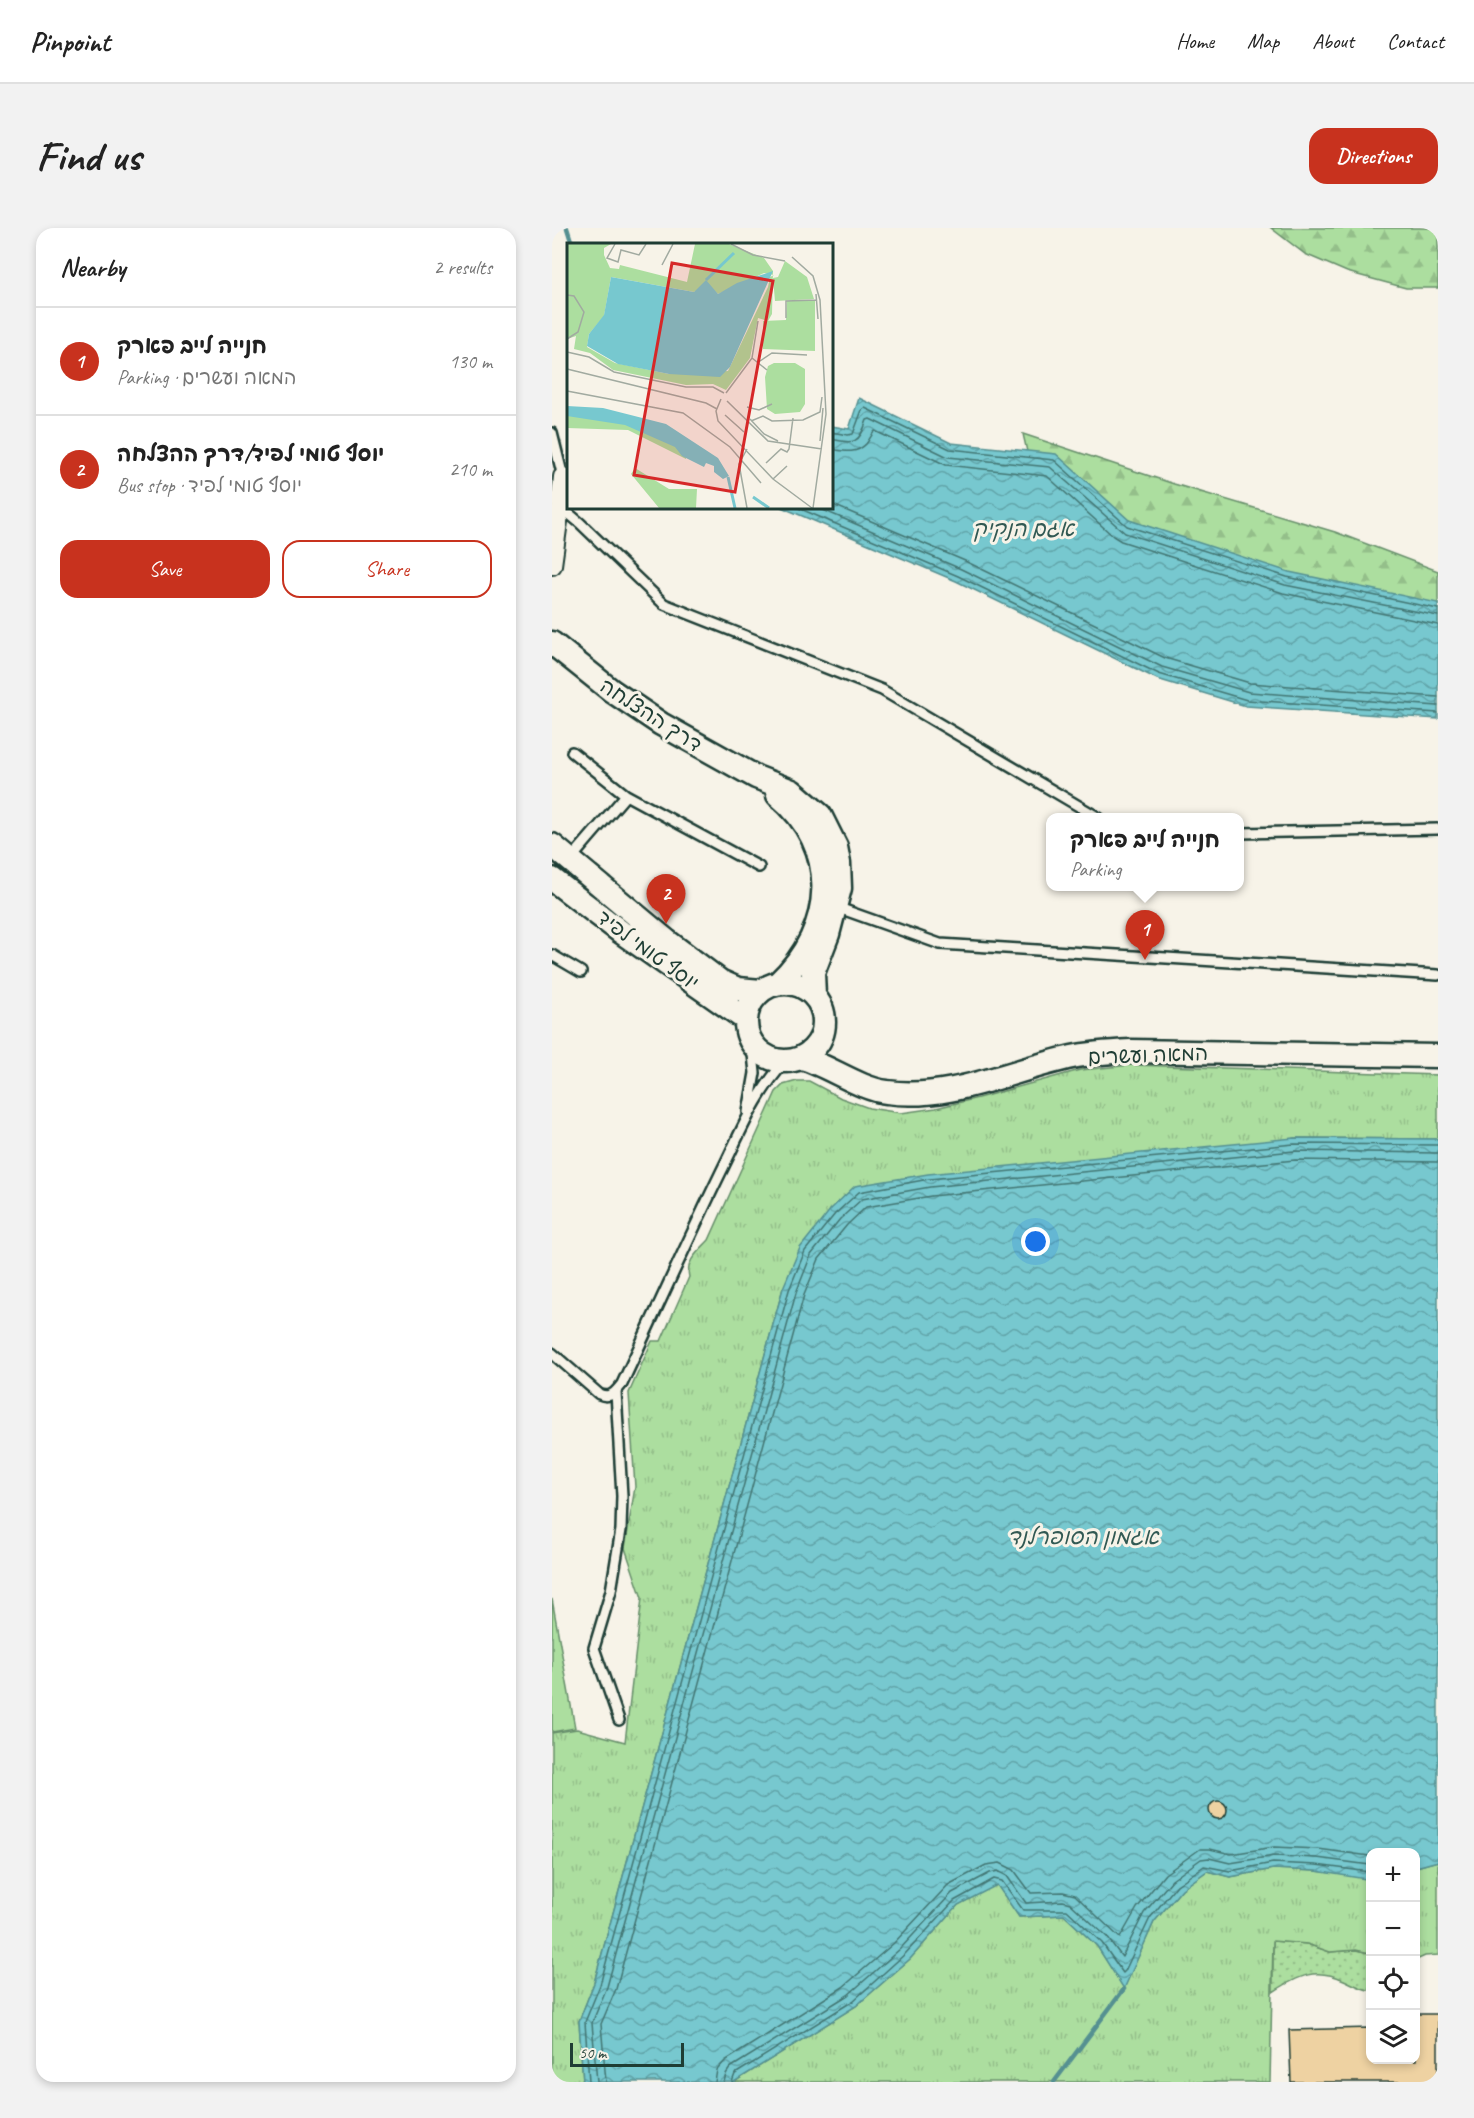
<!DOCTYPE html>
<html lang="en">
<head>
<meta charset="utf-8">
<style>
	:root { --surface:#fff; --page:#f2f2f2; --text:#222; --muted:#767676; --line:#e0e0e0; --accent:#c8321e }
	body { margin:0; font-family:Caveat,"Playpen Sans Hebrew",sans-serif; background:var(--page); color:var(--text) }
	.controls { position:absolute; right:18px; bottom:18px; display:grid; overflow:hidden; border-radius:12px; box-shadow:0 3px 9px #0003 }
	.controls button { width:54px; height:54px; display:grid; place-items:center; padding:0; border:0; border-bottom:2px solid var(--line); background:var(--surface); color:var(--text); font:30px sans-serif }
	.scale { position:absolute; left:18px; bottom:15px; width:114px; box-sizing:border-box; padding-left:6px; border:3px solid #1f3d34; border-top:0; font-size:16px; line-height:21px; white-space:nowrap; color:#1f3d34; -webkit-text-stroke:4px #f7f3e8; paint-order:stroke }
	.you { position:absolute; left:484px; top:1014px; width:21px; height:21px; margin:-15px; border:4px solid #fff; border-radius:50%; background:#1a73e8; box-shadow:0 0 0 9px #1a73e833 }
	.badge { display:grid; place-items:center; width:39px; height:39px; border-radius:50%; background:var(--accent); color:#fff; font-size:20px; font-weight:700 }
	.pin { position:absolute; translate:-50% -50px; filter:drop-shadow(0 2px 3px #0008) }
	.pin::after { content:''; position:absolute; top:32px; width:21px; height:18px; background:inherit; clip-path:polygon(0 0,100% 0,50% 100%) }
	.popup { position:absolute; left:494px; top:585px; width:198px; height:78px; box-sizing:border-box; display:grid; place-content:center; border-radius:12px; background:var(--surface); filter:drop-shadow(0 2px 4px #0005); font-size:20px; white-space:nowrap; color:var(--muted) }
	.popup b { font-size:22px; color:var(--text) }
	.popup::after { content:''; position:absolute; left:50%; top:100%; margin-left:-12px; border:12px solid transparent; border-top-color:var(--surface) }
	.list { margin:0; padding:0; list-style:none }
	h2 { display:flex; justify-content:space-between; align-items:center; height:78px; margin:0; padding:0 24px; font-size:26px }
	h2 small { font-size:20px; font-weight:400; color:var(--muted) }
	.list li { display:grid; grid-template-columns:39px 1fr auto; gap:18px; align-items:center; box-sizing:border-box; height:108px; padding:0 24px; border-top:2px solid var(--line) }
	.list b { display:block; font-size:22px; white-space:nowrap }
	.list p { margin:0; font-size:20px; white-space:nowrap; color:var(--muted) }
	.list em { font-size:20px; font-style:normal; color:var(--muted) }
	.actions { display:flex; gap:12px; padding:18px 24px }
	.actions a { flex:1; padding:14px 0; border:2px solid var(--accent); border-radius:18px; text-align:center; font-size:21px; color:var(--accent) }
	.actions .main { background:var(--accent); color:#fff }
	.icon { flex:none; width:33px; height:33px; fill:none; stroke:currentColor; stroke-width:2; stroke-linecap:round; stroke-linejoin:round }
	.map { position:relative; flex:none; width:886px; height:1854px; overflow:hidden; border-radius:18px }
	header { display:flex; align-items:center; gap:36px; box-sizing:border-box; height:84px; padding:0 30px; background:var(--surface); border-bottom:2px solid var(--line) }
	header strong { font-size:28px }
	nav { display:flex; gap:33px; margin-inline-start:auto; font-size:21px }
	.intro { display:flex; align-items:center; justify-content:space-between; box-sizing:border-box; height:144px; padding:0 36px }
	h1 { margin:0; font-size:42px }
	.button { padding:15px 27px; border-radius:18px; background:var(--accent); color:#fff; font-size:21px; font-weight:700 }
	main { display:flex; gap:36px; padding:0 36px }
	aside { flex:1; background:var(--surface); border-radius:18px; box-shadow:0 3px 9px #0003 }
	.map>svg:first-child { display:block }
	.grass { fill:url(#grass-dots); stroke:#668e6a; stroke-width:1.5 }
	.forest { fill:url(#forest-firs); stroke:#668e6a; stroke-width:1.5 }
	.park { fill:url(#park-tufts); stroke:#668e6a; stroke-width:1.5 }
	.pitch { fill:#acde9f; stroke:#668e6a; stroke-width:1.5 }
	.water { fill:url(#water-waves); stroke:#549091; stroke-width:1.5 }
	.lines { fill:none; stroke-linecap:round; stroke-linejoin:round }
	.shore { stroke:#427572; stroke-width:1.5 }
	.stream { stroke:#549091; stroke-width:4.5 }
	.building { fill:#eed2a2; stroke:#1f3d34; stroke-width:1.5 }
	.service-casing { stroke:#1f3d34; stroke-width:14 }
	.minor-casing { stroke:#1f3d34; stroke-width:22 }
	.tertiary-casing { stroke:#1f3d34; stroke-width:27 }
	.service { stroke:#f7f3e8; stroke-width:9 }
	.minor { stroke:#f7f3e8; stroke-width:18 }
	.tertiary { stroke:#f7f3e8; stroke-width:22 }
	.labels { text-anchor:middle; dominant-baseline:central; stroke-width:6; stroke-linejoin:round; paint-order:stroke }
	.street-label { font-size:21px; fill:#1f3d34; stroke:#f7f3e8 }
	.water-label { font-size:22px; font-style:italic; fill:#315953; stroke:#f7f3e8 }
	.inset-river { fill:none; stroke:#77c8cf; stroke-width:3 }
	.inset-road { fill:none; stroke:#a1aaa0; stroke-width:1.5 }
	.view { fill:#d62828; fill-opacity:0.15; stroke:#d62828; stroke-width:3 }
	.inset-edge { fill:none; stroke:#1f3d34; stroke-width:3 }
</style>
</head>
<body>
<header>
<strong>Pinpoint</strong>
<nav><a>Home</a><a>Map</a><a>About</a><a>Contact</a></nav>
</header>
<div class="intro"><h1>Find us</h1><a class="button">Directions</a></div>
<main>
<aside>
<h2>Nearby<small>2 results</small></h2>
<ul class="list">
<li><span class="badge">1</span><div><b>חנייה לייב פארק</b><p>Parking · המאה ועשרים</p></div><em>130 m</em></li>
<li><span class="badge">2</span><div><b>יוסף טומי לפיד/דרך ההצלחה</b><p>Bus stop · יוסף טומי לפיד</p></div><em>210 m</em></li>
</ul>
<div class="actions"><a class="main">Save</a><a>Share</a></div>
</aside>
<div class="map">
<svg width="886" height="1854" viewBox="0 0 886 1854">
	<defs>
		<pattern id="grass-dots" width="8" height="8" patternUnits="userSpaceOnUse" patternTransform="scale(1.5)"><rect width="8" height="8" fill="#acde9f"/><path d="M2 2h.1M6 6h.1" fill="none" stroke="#94bf8a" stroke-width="1.8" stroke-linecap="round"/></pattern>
		<pattern id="forest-firs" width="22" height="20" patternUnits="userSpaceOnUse" patternTransform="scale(1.5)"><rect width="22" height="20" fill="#acde9f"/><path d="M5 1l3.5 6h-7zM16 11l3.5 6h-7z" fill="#94bf8a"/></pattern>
		<pattern id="park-tufts" width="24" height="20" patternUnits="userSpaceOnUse" patternTransform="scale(1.5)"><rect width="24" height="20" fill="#acde9f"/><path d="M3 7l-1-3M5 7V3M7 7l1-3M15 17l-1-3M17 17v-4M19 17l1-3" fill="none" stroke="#94bf8a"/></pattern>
		<pattern id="water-waves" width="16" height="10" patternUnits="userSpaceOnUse" patternTransform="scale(1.5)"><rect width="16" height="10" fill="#77c8cf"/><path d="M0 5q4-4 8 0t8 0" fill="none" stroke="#61a4a9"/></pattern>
	</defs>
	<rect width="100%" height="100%" fill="#f7f3e8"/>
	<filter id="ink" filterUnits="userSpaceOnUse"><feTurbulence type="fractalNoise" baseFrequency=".0167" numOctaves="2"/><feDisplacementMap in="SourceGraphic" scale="12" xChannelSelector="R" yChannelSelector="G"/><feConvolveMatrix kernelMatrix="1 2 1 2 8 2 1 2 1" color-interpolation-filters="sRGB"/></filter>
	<g filter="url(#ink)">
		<path class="grass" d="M721,1713l34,3 23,8 26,-2 14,3v37c-7,0 -17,-6 -26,-10 -29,-13 -46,-4 -71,12z"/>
		<path class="forest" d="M719,0h167v60h-32l-59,-16 -42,-18z
			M471,206l151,50 161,48 103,39v53l-61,-16 -342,-121z"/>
		<path class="park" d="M580,837l306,10v64l-144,-1 -511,150 -189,695 -15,38 4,61h-31v-349l25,-4 48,13 17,-144 -17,-50 10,-61 -6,-94 23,-52h9l28,-64c-4,-16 10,-26 20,-37l67,-148 7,-7 14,-4h12l32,17 28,10 32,5 35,-5 42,-10 102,-28z
			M886,1633v94l-13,1 -9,4v-93z
			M721,1641l43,2 54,7v75l-14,-3 -26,2 -23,-8 -34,-3 -3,141h-536l122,-76 54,-47 48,-54 39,-21 22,33 45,-2 33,31 27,42 30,-66 28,-33 25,-18 23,6z"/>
		<path class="pitch" d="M0,1371l23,129 -23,4z"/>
		<path class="water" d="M307,170l92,45 105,11 73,66 160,52 149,31v116l-192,-13 -89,-27 -201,-98 -175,-74h50v-81l18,3z
			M742,910l144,1v722l-22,6v-15h-46v26l-4,1 -50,-8 -43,-2 -43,8 -23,-6 -25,18 -28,33 -30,67 -27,-43 -33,-31 -45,2 -22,-32 -39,20 -48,54 -54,47 -122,76h-151l-4,-61 15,-38 189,-695 17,-40 31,-39 24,-23 73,-12z"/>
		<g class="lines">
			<path class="shore" d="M279,204l17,3 5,-1 9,-24 3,-2 85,41 104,11 73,66 160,51 151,32
				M279,211c24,5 28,5 36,-19l3,-1 78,38 102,10 75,66 160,52 153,31
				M279,221c12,2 25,6 35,-5 4,-5 5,-9 9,-13l71,34 101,11 66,60 8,5 162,52 155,32
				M279,276l134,57 200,97 85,25 188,14
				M244,279l162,69 201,98 88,26 191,13
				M264,279l145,62 201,98 87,25 189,14
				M37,1854l-4,-60 15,-37 189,-695 16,-39 30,-37 24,-22 70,-13 365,-35 144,1
				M45,1854l-5,-59 15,-36 189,-694 15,-38 29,-36 22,-20 68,-12 364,-36 144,2
				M54,1854l-5,-58 15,-35 188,-694 15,-36 28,-34 19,-18 65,-11 364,-36 143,2
				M163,1854l2,-12 8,-9 118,-74 51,-44 54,-58 38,-20 14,-2 14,7 17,23 32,-1 12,3 45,43 17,-30 28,-34 35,-25h10l21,5 43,-7 44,2 52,7
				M172,1854l2,-8 4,-6 118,-73 52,-46 52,-56 38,-20 8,-2 9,5 19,27 37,-2 7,2 37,34 15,20 22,-44 28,-33 29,-21 8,-1 21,5 44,-7 43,2 53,7
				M180,1854l3,-8 118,-73 52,-47 49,-53 40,-22 8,2 21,29h44l35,33 21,30 2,-2 25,-53 27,-33 27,-19 26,5 43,-8 43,2 54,7"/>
			<path class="stream" d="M15,0l5,16
				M502,1854l70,-93"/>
		</g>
		<path class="building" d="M657 1582a9 9 0 1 1 18 0a9 9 0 1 1-18 0Z
			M864,1786h22v68h-147l-2,-52 82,-2v32h45z"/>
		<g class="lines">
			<g class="service-casing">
				<path id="service" d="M0,205l11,44
					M9,279l19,16 84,81 218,86 217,128
					M20,524l54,43 133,72
					M688,605l198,-4
					M18,632l56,-65
					M284,679l104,37 498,31
					M0,727l29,17
					M196,884l7,-39 -3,-28
					M0,1125l47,41c11,5 16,-1 23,-10 33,-71 65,-142 99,-212 19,-38 35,-80 65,-111
					M64,1164l6,104 -1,34 -10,61 -17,57 25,72"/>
			</g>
			<g class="minor-casing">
				<path id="minor" d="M0,337l8,-58 3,-30"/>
			</g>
			<g class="tertiary-casing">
				<path id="tertiary" d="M0,415l60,48 49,33 95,53 36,14 28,24 16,32 3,16 1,25 -12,46 -15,39 1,23
					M226,567c63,52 58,134 0,188
					M0,617l115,96 53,40 18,8 23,2
					M0,651l69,53 124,87
					M194 794a39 39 0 1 1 78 0a39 39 0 1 1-78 0Z
					M250,830c27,8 58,31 85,34 63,9 124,-22 185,-35 19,-4 39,-5 59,-6l307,5"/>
			</g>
			<use href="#service" class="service"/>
			<use href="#minor" class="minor"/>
			<use href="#tertiary" class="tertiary"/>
		</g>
	</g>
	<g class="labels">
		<g class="street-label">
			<text transform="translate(99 487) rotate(33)">דרך ההצלחה</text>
			<text transform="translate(96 722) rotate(36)">יוסף טומי לפיד</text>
			<text transform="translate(596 827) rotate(-2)">המאה ועשרים</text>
		</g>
		<g class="water-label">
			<text x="471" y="301">אגם הנקיק</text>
			<text x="531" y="1309">אגמון הסופרלנד</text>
		</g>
	</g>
	<g transform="translate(15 15)">
		<rect width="266" height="266" fill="#f7f3e8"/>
		<path d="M218,18l22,16 7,22 -39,2 -2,-23 5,-1z" fill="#acde9f"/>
		<path d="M0,172l59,8 38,15 22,15v6l-58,-29 -61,-2zM68,225l34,21h28l-1,19h-37l-28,-34z" fill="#acde9f"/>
		<path d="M0,1h44l-7,4v7l6,13 9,1 1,-4 67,17 8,-38h34l35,14 9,13 -1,43 -4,7 -10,-3 -8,40 -24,32 -13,-6 -27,1 -73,-15 -23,-17 -16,-4 2,-13 -9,3zM197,30l10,2 -4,2 -2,10 -40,84 -59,3 -54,-11 -28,-16 2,-13 15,-18 7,-39 83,15 14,-7 10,9z" fill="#acde9f" fill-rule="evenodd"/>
		<path d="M220,58h28v50l-52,-2v-28l23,-1zM207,120h21l10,6v35l-5,8 -25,2 -8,-5 -2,-32 3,-11z" fill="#acde9f"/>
		<path d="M206,28l-43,96 -10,10 -51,-3 -51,-10 -31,-18 2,-12 15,-19 7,-38 83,15 12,-12 12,14 19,-11zM0,163l36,2 63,16 52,34 11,18 -6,3 -9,-7v-6l-8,-3 -2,4 -22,-11 -7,-9 -50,-22 -58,-9z" fill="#77c8cf"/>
		<path class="inset-river" d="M139,37l28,-27M161,234l7,31M186,254l16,11"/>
		<path class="inset-road" d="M48,1l-8,14 11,4 3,-12 18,5 7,-11M164,1l22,11 32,6M225,14l21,19 7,24 6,114 -13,94M95,22l11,-21M249,51l2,25M0,52l7,1 10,16 -6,20 -11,7M219,75v-17l31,-1M0,109l22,5 25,15 72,15h27l11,6M185,115l6,-37M190,120l15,-10 35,2M0,126l139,34 11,6M0,148l116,22 47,34 31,36M159,150l26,-35 15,12M154,156l-5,12 2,10 55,58 39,29M160,158l41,40 54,8M180,164l12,3 13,-6M158,172l19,17M183,176l14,15 14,7M184,178l12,-5 9,5 31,-1 17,-8 2,-15M253,198l3,-33M180,206l-8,15 8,44M199,220l15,-14 6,3 2,-3 4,-31M206,236l14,-13"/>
		<path class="view" d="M105,20l101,18 -38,211 -101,-17z"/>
		<rect width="266" height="266" class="inset-edge"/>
	</g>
</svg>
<div class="controls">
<button>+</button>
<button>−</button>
<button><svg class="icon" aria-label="locate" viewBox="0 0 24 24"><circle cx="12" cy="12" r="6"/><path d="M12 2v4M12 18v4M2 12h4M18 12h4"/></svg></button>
<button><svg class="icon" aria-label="layers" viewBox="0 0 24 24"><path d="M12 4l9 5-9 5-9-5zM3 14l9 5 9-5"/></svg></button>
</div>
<div class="scale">50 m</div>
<div class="you"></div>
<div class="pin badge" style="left:593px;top:732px">1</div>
<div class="popup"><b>חנייה לייב פארק</b>Parking</div>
<div class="pin badge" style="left:114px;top:696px">2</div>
</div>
</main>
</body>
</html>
